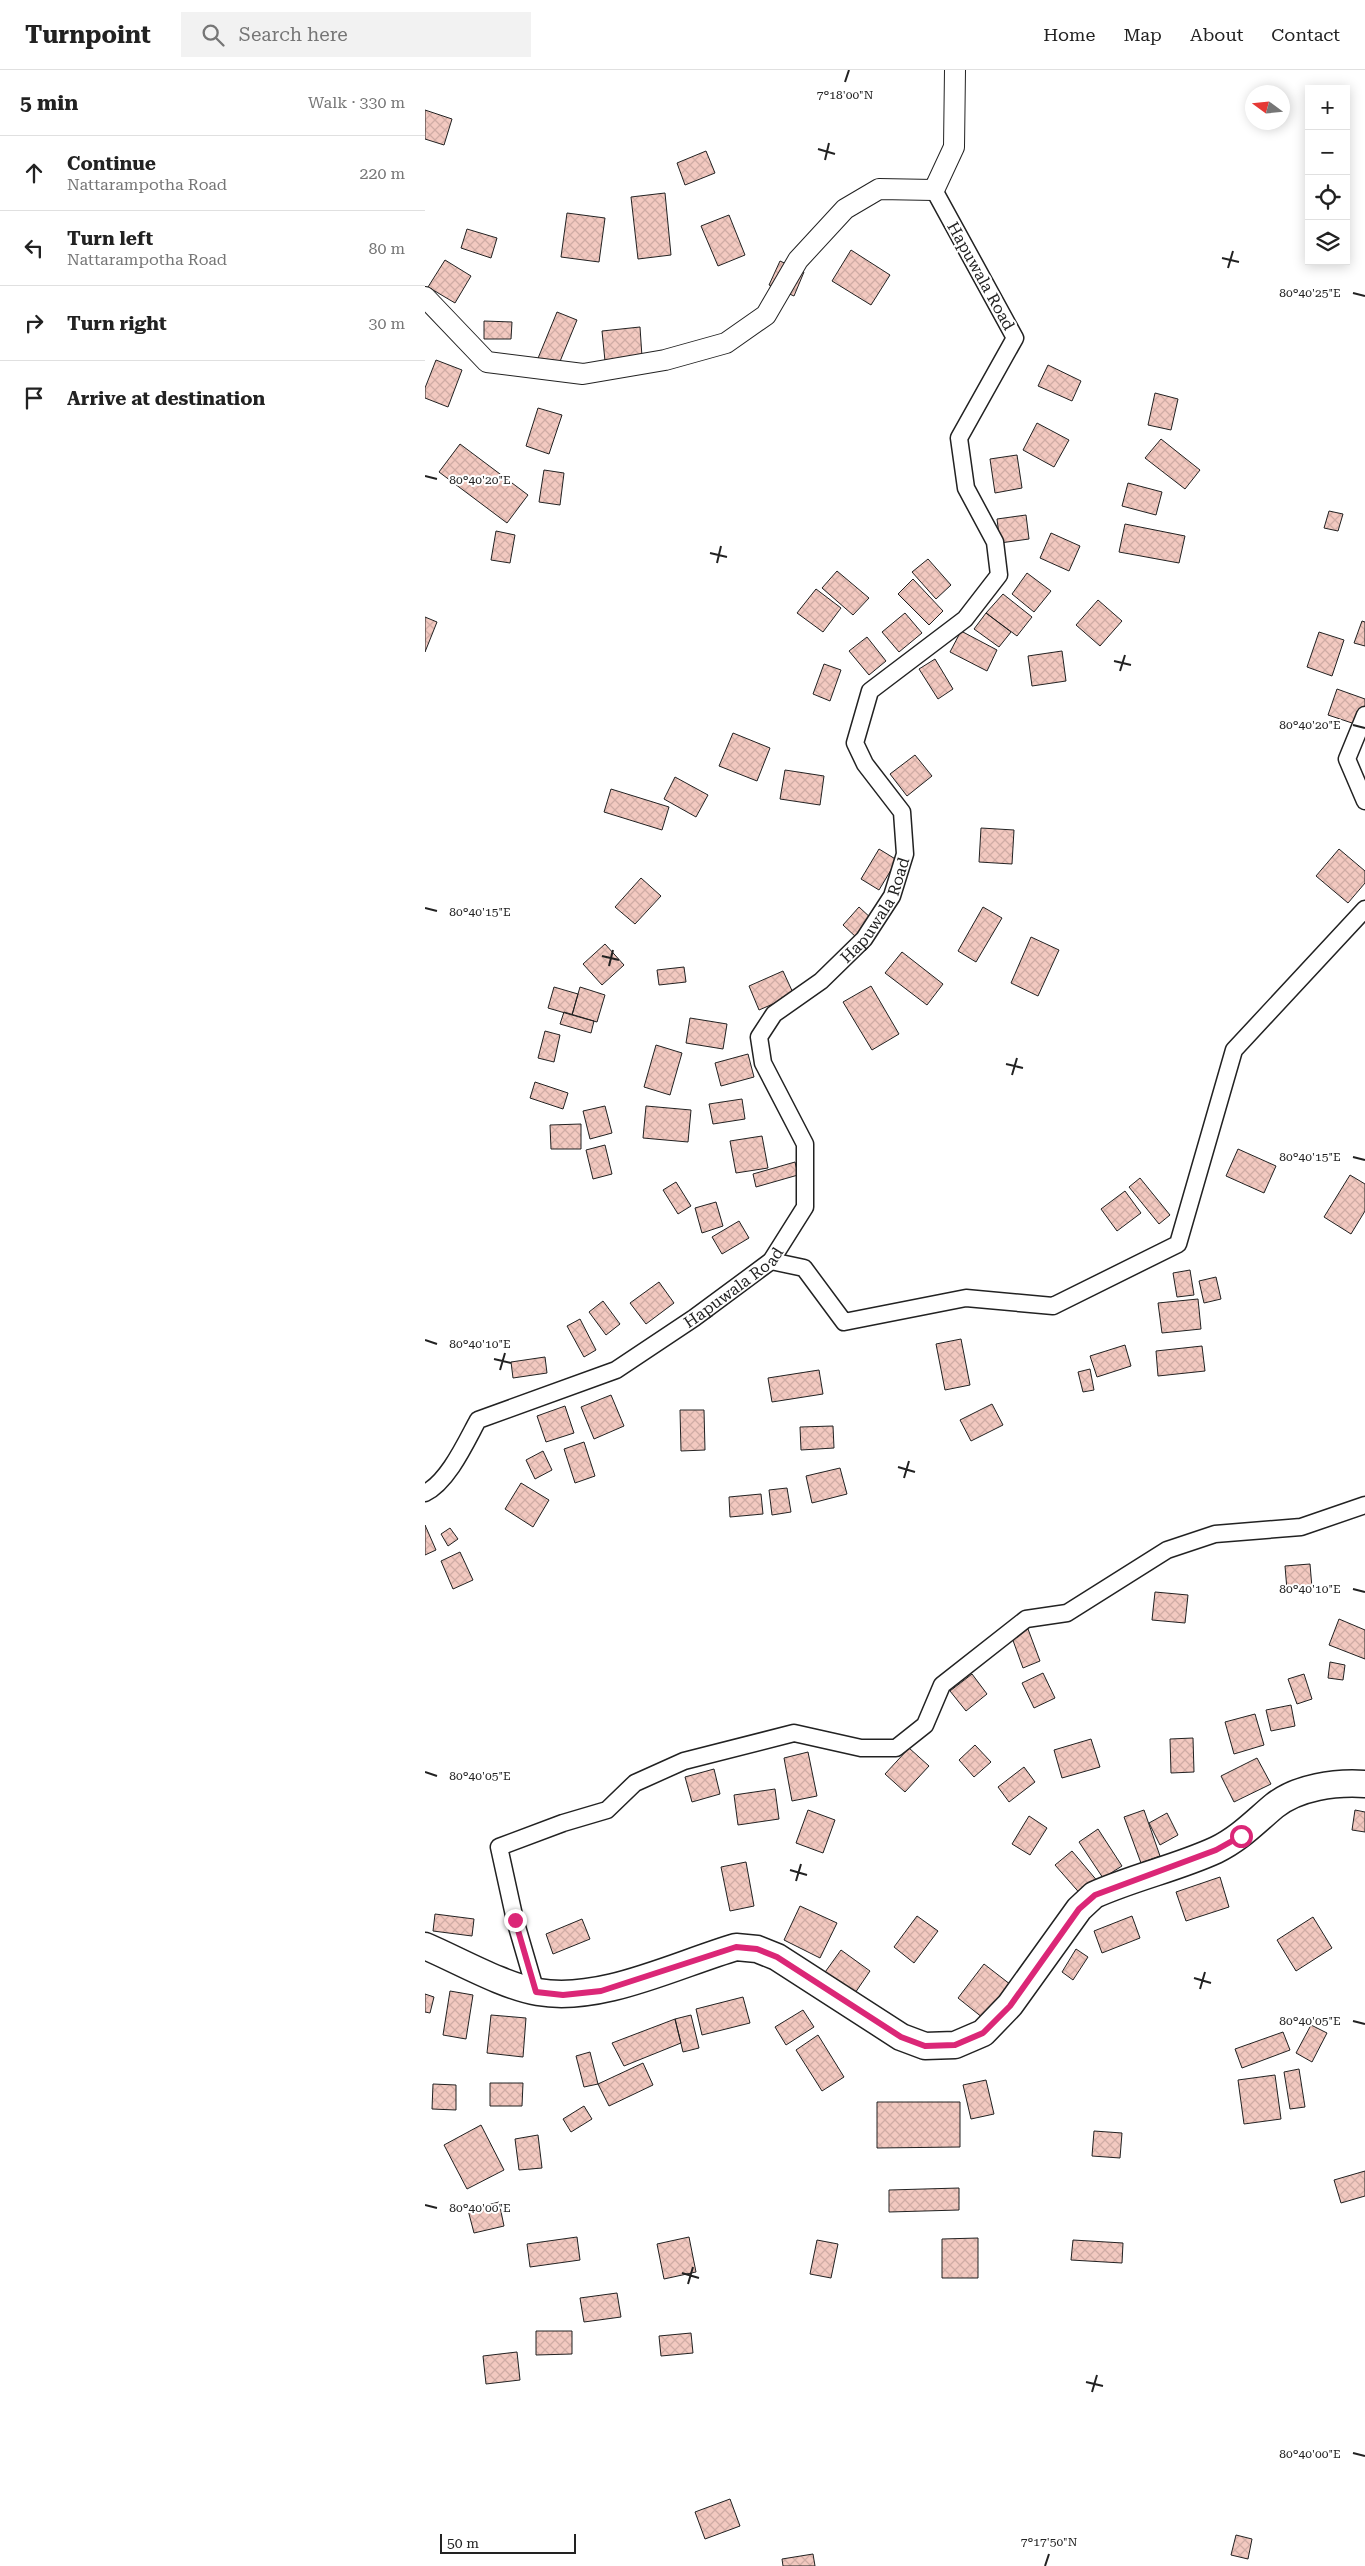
<!DOCTYPE html>
<html lang="en">
<head>
<meta charset="utf-8">
<style>
	:root { --surface:#fff; --page:#f2f2f2; --text:#222; --muted:#767676; --line:#e0e0e0 }
	body { margin:0; font-family:"Roboto Serif",serif; background:var(--page); color:var(--text) }
	.controls { position:absolute; right:15px; top:15px; display:grid; overflow:hidden; border-radius:0px; box-shadow:0 2px 12px #0003 }
	.controls button { width:45px; height:45px; display:grid; place-items:center; padding:0; border:0; border-bottom:1px solid var(--line); background:var(--surface); color:var(--text); font:25px sans-serif }
	.compass { position:absolute; left:820px; top:15px; width:45px; height:45px; border-radius:50%; background:var(--surface); box-shadow:0 2px 12px #0003; rotate:285deg }
	.scale { position:absolute; left:15px; bottom:12px; width:136px; box-sizing:border-box; padding-left:5px; border:2px solid #222; border-top:0; font-size:14px; line-height:18px; white-space:nowrap; color:#222; -webkit-text-stroke:4px #fff; paint-order:stroke }
	.stop { position:absolute; width:15px; height:15px; margin:-11px; border:4px solid #db2777; border-radius:50%; background:#fff }
	.stop.end { background:#db2777; border-color:#fff; box-shadow:0 1px 5px #0008 }
	.list { margin:0; padding:0; list-style:none }
	h2 { display:flex; justify-content:space-between; align-items:center; height:65px; margin:0; padding:0 20px; font-size:21px }
	h2 small { font-size:16px; font-weight:400; color:var(--muted) }
	.list li { display:grid; grid-template-columns:32px 1fr auto; gap:15px; align-items:center; box-sizing:border-box; height:75px; padding:0 20px; border-top:1px solid var(--line) }
	.list b { display:block; font-size:19px; white-space:nowrap }
	.list p { margin:0; font-size:16px; white-space:nowrap; color:var(--muted) }
	.list em { font-size:16px; font-style:normal; color:var(--muted) }
	.icon { flex:none; width:28px; height:28px; fill:none; stroke:currentColor; stroke-width:2; stroke-linecap:round; stroke-linejoin:round }
	.map { position:relative; flex:none; width:940px; height:2496px; overflow:hidden }
	header { display:flex; align-items:center; gap:30px; box-sizing:border-box; height:70px; padding:0 25px; background:var(--surface); border-bottom:1px solid var(--line) }
	header strong { font-size:24px }
	nav { display:flex; gap:28px; margin-inline-start:auto; font-size:18px }
	.search { width:350px; height:45px; background:var(--page); display:flex; align-items:center; gap:12px; box-sizing:border-box; padding:0 18px; border-radius:0px; color:var(--muted); font-size:19px }
	main { display:flex }
	aside { flex:1; background:var(--surface) }
	.map>svg:first-child { display:block }
	.building { fill:url(#building-cross-hatch); stroke:#222 }
	.lines { fill:none; stroke-linecap:round; stroke-linejoin:round }
	.minor-casing { stroke:#222; stroke-width:19 }
	.tertiary-casing { stroke:#222; stroke-width:22 }
	.primary-casing { stroke:#222; stroke-width:29 }
	.minor { stroke:#fff; stroke-width:16 }
	.tertiary { stroke:#fff; stroke-width:20 }
	.primary { stroke:#fff; stroke-width:26 }
	.route { stroke:#db2777; stroke-width:6 }
	.ticks { fill:none; stroke:#222; stroke-width:2 }
	.labels { text-anchor:middle; dominant-baseline:central; stroke-width:4; stroke-linejoin:round; paint-order:stroke }
	.street-label { font-size:16px; fill:#222; stroke:#fff }
	.ticks-label { font-size:12px; text-anchor:middle; fill:#222; stroke:#fff; stroke-width:4; stroke-linejoin:round; paint-order:stroke }
</style>
</head>
<body>
<header>
<strong>Turnpoint</strong>
<div class="search"><svg class="icon" aria-label="search" viewBox="0 0 24 24"><circle cx="10" cy="10" r="6"/><path d="M15 15l6 6"/></svg>Search here</div>
<nav><a>Home</a><a>Map</a><a>About</a><a>Contact</a></nav>
</header>
<main>
<aside>
<h2>5 min<small>Walk · 330 m</small></h2>
<ul class="list">
<li><svg class="icon" aria-label="ahead" viewBox="0 0 24 24"><path d="M12 20V5M6 11l6-6 6 6"/></svg><div><b>Continue</b><p>Nattarampotha Road</p></div><em>220 m</em></li>
<li><svg class="icon" aria-label="left" viewBox="0 0 24 24"><path d="M17 20v-9H6M10 6l-5 5 5 5"/></svg><div><b>Turn left</b><p>Nattarampotha Road</p></div><em>80 m</em></li>
<li><svg class="icon" aria-label="right" viewBox="0 0 24 24"><path d="M7 20v-9h11M14 6l5 5-5 5"/></svg><div><b>Turn right</b></div><em>30 m</em></li>
<li><svg class="icon" aria-label="arrive" viewBox="0 0 24 24"><path d="M6 21V4h12l-3 4 3 4H6"/></svg><div><b>Arrive at destination</b></div></li>
</ul>
</aside>
<div class="map">
<svg width="940" height="2496" viewBox="0 0 940 2496">
	<defs>
		<pattern id="building-cross-hatch" width="8" height="8" patternUnits="userSpaceOnUse" patternTransform="scale(1.25)"><rect width="8" height="8" fill="#f3c9c0"/><path d="M0 0l8 8M0 8l8-8" fill="none" stroke="#d0aca5"/></pattern>
	</defs>
	<rect width="100%" height="100%" fill="#fff"/>
	<path class="building" d="M0,40l27,9 -8,26 -19,-6z
		M281,81l9,22 -30,12 -8,-22z
		M240,123l6,62 -33,4 -7,-62z
		M142,143l38,5 -6,44 -38,-5z
		M304,145l16,40 -27,11 -17,-40z
		M42,159l30,9 -6,20 -30,-10z
		M426,180l39,25 -19,30 -39,-24z
		M20,190l26,16 -16,27 -27,-16z
		M355,191l24,11 -10,24 -25,-11z
		M132,242l20,8 -23,56 -20,-8z
		M59,251l28,1 -1,17h-27z
		M215,257l2,30 -37,4 -3,-30z
		M11,290l26,10 -14,37 -23,-9v-10z
		M623,295l33,16 -9,20 -34,-15z
		M730,323l23,6 -7,31 -23,-5z
		M113,338l24,7 -13,39 -23,-8z
		M612,353l32,17 -15,27 -31,-17z
		M736,369l39,31 -15,19 -40,-31z
		M35,374l68,51 -21,28 -68,-51z
		M592,385l5,33 -27,5 -5,-34z
		M119,400l20,3 -4,32 -21,-3z
		M703,413l34,9 -6,23 -34,-9z
		M904,441l14,3 -5,17 -14,-3z
		M601,445l3,24 -29,4 -3,-24z
		M700,454l60,12 -6,27 -60,-11z
		M71,461l19,4 -5,28 -19,-3z
		M626,463l29,13 -11,25 -29,-13z
		M503,489l23,26 -15,14 -24,-27z
		M412,501l32,27 -16,17 -31,-27z
		M602,503l24,18 -17,21 -22,-18z
		M488,509l30,32 -14,14 -31,-31z
		M391,519l25,19 -18,24 -26,-19z
		M578,524l29,23 -15,19 -31,-23z
		M673,530l24,21 -22,25 -24,-21z
		M480,543l17,20 -23,19 -17,-20z
		M561,543l25,19 -12,15 -25,-18z
		M0,547l12,5 -12,30z
		M937,551l3,1v24l-11,-3z
		M536,561l36,19 -10,21 -37,-19z
		M894,562l25,8 -12,36 -25,-9z
		M442,567l19,24 -17,14 -20,-24z
		M637,581l4,30 -34,5 -4,-30z
		M510,589l18,30 -15,10 -19,-30z
		M399,594l17,6 -11,31 -17,-7z
		M912,619l28,10v7l-7,19 -30,-10z
		M308,663l37,15 -13,33 -38,-15z
		M490,685l17,21 -25,20 -17,-22z
		M360,700l39,6 -4,29 -40,-6z
		M250,707l33,18 -12,22 -32,-18z
		M186,719l58,18 -7,23 -58,-18z
		M556,758l33,2 -2,34 -33,-2z
		M454,779l18,11 -18,30 -18,-11z
		M914,779l26,22v12l-17,20 -32,-27z
		M216,808l20,18 -26,28 -20,-17z
		M434,837l14,13 -16,18 -14,-13z
		M558,837l19,11 -26,44 -18,-11z
		M606,867l28,13 -21,46 -27,-13z
		M180,874l19,21 -22,20 -19,-21z
		M477,882l41,32 -16,21 -42,-32z
		M259,897l2,15 -27,3 -2,-15z
		M358,901l11,24 -35,15 -10,-24z
		M446,916l28,48 -27,16 -29,-48z
		M129,917l24,7 -6,21 -24,-7z
		M155,917l25,8 -8,27 -25,-7z
		M139,942l30,9 -3,12 -31,-9z
		M265,948l37,6 -4,25 -37,-6z
		M120,961l15,4 -6,27 -16,-4z
		M231,975l26,8 -12,42 -26,-8z
		M323,984l6,23 -33,9 -6,-23z
		M110,1012l33,11 -5,16 -33,-11z
		M317,1029l3,20 -32,5 -4,-20z
		M180,1036l7,27 -22,6 -7,-28z
		M221,1036l45,4 -3,32 -45,-4z
		M156,1054v25h-30l-1,-24z
		M337,1066l6,32 -32,5 -6,-32z
		M180,1075l7,29 -19,5 -7,-29z
		M813,1079l38,17 -12,27 -38,-17z
		M370,1092l3,13 -42,12 -3,-13z
		M925,1105l15,9v27l-14,23 -27,-17z
		M715,1108l30,37 -11,9 -30,-37z
		M251,1112l15,24 -13,8 -15,-24z
		M700,1121l16,22 -24,18 -16,-22z
		M291,1132l7,24 -21,7 -7,-25z
		M314,1151l10,17 -27,16 -10,-17z
		M765,1200l4,25 -17,2 -4,-24z
		M791,1207l5,22 -17,4 -5,-22z
		M234,1212l15,21 -28,21 -16,-21z
		M773,1229l3,30 -39,4 -4,-30z
		M178,1231l17,23 -14,11 -17,-23z
		M155,1249l16,31 -12,7 -17,-31z
		M536,1269l9,46 -25,5 -9,-46z
		M700,1275l6,21 -34,11 -7,-21z
		M777,1276l3,25 -47,5 -2,-25z
		M120,1287l2,16 -34,5 -2,-16z
		M665,1299l4,21 -11,2 -5,-20z
		M394,1300l4,24 -51,8 -4,-24z
		M186,1325l13,31 -30,13 -13,-32z
		M567,1334l11,21 -32,16 -11,-21z
		M140,1336l9,27 -28,9 -9,-26z
		M255,1340h24l1,40 -24,1z
		M408,1356l1,22 -33,2 -1,-23z
		M159,1372l11,34 -20,7 -11,-34z
		M118,1381l9,19 -17,9 -9,-19z
		M415,1398l7,26 -35,9 -6,-27z
		M96,1413l28,17 -16,27 -28,-18z
		M362,1418l4,24 -19,3 -3,-25z
		M336,1424l2,20 -33,3 -1,-20z
		M0,1455l11,25 -11,5z
		M25,1458l8,11 -10,7 -7,-12z
		M35,1482l13,28 -20,9 -12,-28z
		M885,1494l2,24 -25,2 -2,-24z
		M730,1522l33,3 -3,28 -33,-3z
		M914,1549l26,11v29l-36,-14z
		M603,1559l12,32 -17,7 -12,-33z
		M905,1592l15,3 -2,15 -15,-2z
		M618,1603l12,25 -21,10 -12,-25z
		M547,1604l15,20 -21,17 -16,-20z
		M879,1604l8,25 -15,5 -9,-25z
		M866,1635l4,21 -24,5 -5,-21z
		M830,1644l9,31 -30,9 -9,-32z
		M768,1668l1,34 -23,1 -1,-34z
		M666,1669l9,28 -38,11 -8,-28z
		M550,1675l16,17 -17,15 -15,-17z
		M484,1678l20,18 -24,26 -20,-18z
		M383,1682l9,44 -25,5 -8,-43z
		M832,1688l14,26 -37,18 -13,-26z
		M599,1697l11,15 -26,20 -11,-15z
		M289,1699l6,25 -28,8 -7,-25z
		M350,1719l4,30 -41,6 -4,-30z
		M383,1740l27,10 -12,33 -27,-10z
		M719,1740l16,46 -19,7 -17,-46z
		M930,1740l10,2v20l-13,-2z
		M742,1743l11,22 -18,10 -11,-22z
		M604,1746l18,12 -17,27 -18,-11z
		M673,1759l24,37 -19,12 -24,-36z
		M647,1781l27,32 -16,14 -28,-32z
		M321,1792l8,44 -24,5 -9,-44z
		M795,1807l9,30 -43,14 -10,-29z
		M375,1836l37,17 -17,35 -36,-18z
		M10,1844l39,5 -2,17 -39,-5z
		M492,1846l21,15 -24,32 -20,-16z
		M707,1846l8,22 -38,15 -8,-22z
		M888,1847l19,31 -36,23 -19,-31z
		M157,1849l8,20 -37,15 -7,-20z
		M651,1879l12,8 -15,23 -11,-8z
		M416,1880l29,21 -17,25 -30,-21z
		M559,1894l31,24 -27,34 -30,-24z
		M25,1921l23,4 -7,44 -23,-4z
		M0,1924l9,3 -4,16 -5,-1z
		M318,1927l7,26 -48,12 -6,-26z
		M378,1940l11,17 -28,18 -11,-18z
		M66,1945l35,3 -3,39 -36,-4z
		M266,1945l8,33 -16,4 -8,-33z
		M250,1949l6,24 -57,23 -12,-23z
		M886,1955l16,8 -15,29 -16,-9z
		M858,1962l7,18 -48,18 -7,-19z
		M393,1965l26,42 -22,14 -26,-41z
		M165,1982l8,32 -14,3 -8,-31z
		M218,1993l10,22 -44,21 -11,-22z
		M874,1999l6,38 -15,2 -6,-37z
		M850,2005l6,44 -37,5 -6,-44z
		M561,2010l8,34 -23,5 -8,-34z
		M65,2013h33l-1,23h-32z
		M8,2014l23,1v25l-24,-1z
		M452,2032h83v45l-83,1z
		M159,2036l8,13 -21,13 -8,-13z
		M56,2055l23,45 -37,19 -23,-44z
		M669,2061l28,2 -2,25 -28,-2z
		M113,2065l4,33 -23,2 -4,-31z
		M940,2101v25l-24,7 -7,-23z
		M534,2118v22l-70,2v-22z
		M74,2132l5,24 -30,7 -6,-23z
		M152,2167l3,23 -50,7 -3,-23z
		M264,2167l7,35 -32,7 -7,-35z
		M553,2168v40h-36v-39z
		M392,2170l21,4 -7,34 -21,-4z
		M648,2170l50,3 -1,20 -51,-3z
		M192,2223l4,24 -37,5 -4,-24z
		M111,2261h36v23l-36,1z
		M266,2263l2,20 -32,3 -2,-20z
		M92,2282l3,28 -34,4 -3,-28z
		M305,2429l10,27 -35,13 -10,-27z
		M811,2465l16,4 -4,20 -17,-4z
		M388,2484l2,12h-32l-1,-7z"/>
	<g class="lines">
		<g class="minor-casing">
			<g id="minor">
				<path d="M940,645l-18,44 18,42"/>
				<path d="M346,1191l33,7 40,54 122,-24 87,8 125,-62 56,-194 131,-141"/>
				<path id="s1" d="M0,1423c23,-11 41,-51 53,-73l138,-50 78,-52 77,-57 34,-54v-63l-42,-81 -4,-26 15,-23 47,-33 43,-42 28,-43 13,-42 -3,-42 -37,-48 -10,-21 15,-52 95,-72 34,-44 -4,-33 -29,-54 -7,-50 56,-100 -81,-148"/>
				<path d="M111,1922l-21,-72 -16,-73 64,-24 44,-13 28,-27 49,-22 110,-28 67,15h35l29,-23 17,-40 84,-66 41,-6 100,-63 48,-16 86,-7 64,-22"/>
			</g>
		</g>
		<g class="tertiary-casing">
			<path id="tertiary" d="M0,227l62,65 96,12 82,-14 61,-17 40,-28 32,-55 47,-51 34,-20 55,1 20,-43 1,-77"/>
		</g>
		<g class="primary-casing">
			<path id="primary" d="M0,1876c33,14 78,40 113,46 63,11 137,-27 198,-45l21,2 20,8 124,80 24,9 30,-1 28,-12 27,-28 69,-96 15,-14c40,-18 83,-27 122,-45 23,-11 39,-28 58,-44 24,-19 61,-24 91,-22"/>
		</g>
		<use href="#minor" class="minor"/>
		<use href="#tertiary" class="tertiary"/>
		<use href="#primary" class="primary"/>
	</g>
	<g class="lines">
		<path class="route" d="M90,1850l21,72 27,3 38,-4 135,-44 21,2 20,8 124,80 24,9 30,-1 28,-12 27,-27 69,-97 16,-14 121,-45 25,-14"/>
	</g>
	<path class="ticks" d="M420,12l4,-12M393,79l17,5M400,90l4,-17M797,188l17,4M803,198l5,-17M928,223l12,3M0,406l12,3M285,483l17,4M292,493l4,-17M689,591l17,4M695,601l5,-16M928,655l12,3M0,838l12,3M177,886l17,4M184,896l4,-16M581,994l17,4M587,1005l5,-17M928,1087l12,3M0,1270l12,4M69,1289l17,4M75,1300l5,-17M473,1397l17,5M479,1408l5,-17M928,1519l12,3M0,1702l12,4M365,1800l17,5M371,1811l5,-17M769,1908l17,5M775,1919l5,-17M928,1951l12,3M0,2135l12,3M257,2203l17,5M263,2214l5,-17M661,2312l17,4M667,2322l5,-17M928,2383l12,3M620,2496l4,-12"/>
	<g class="labels">
		<g class="street-label">
			<text transform="translate(556 206) rotate(61)">Hapuwala Road</text>
			<text stroke="none"><textPath href="#s1" startOffset="848">Hapuwala Road</textPath></text>
			<text stroke="none"><textPath href="#s1" startOffset="382">Hapuwala Road</textPath></text>
		</g>
	</g>
	<g class="ticks-label">
		<text x="420" y="29">7°18'00"N</text>
		<text x="885" y="227">80°40'25"E</text>
		<text x="55" y="414">80°40'20"E</text>
		<text x="885" y="659">80°40'20"E</text>
		<text x="55" y="846">80°40'15"E</text>
		<text x="885" y="1091">80°40'15"E</text>
		<text x="55" y="1278">80°40'10"E</text>
		<text x="885" y="1523">80°40'10"E</text>
		<text x="55" y="1710">80°40'05"E</text>
		<text x="885" y="1955">80°40'05"E</text>
		<text x="55" y="2142">80°40'00"E</text>
		<text x="885" y="2388">80°40'00"E</text>
		<text x="624" y="2476">7°17'50"N</text>
	</g>
</svg>
<div class="controls">
<button>+</button>
<button>−</button>
<button><svg class="icon" aria-label="locate" viewBox="0 0 24 24"><circle cx="12" cy="12" r="6"/><path d="M12 2v4M12 18v4M2 12h4M18 12h4"/></svg></button>
<button><svg class="icon" aria-label="layers" viewBox="0 0 24 24"><path d="M12 4l9 5-9 5-9-5zM3 14l9 5 9-5"/></svg></button>
</div>
<svg class="compass" viewBox="-18 -18 36 36"><path d="M0-13l5 13h-10z" fill="#e53935"/><path d="M0 13l5-13h-10z" fill="#767676"/></svg>
<div class="scale">50 m</div>
<div class="stop" style="left:816px;top:1766px"></div>
<div class="stop end" style="left:90px;top:1850px"></div>
</div>
</main>
</body>
</html>
